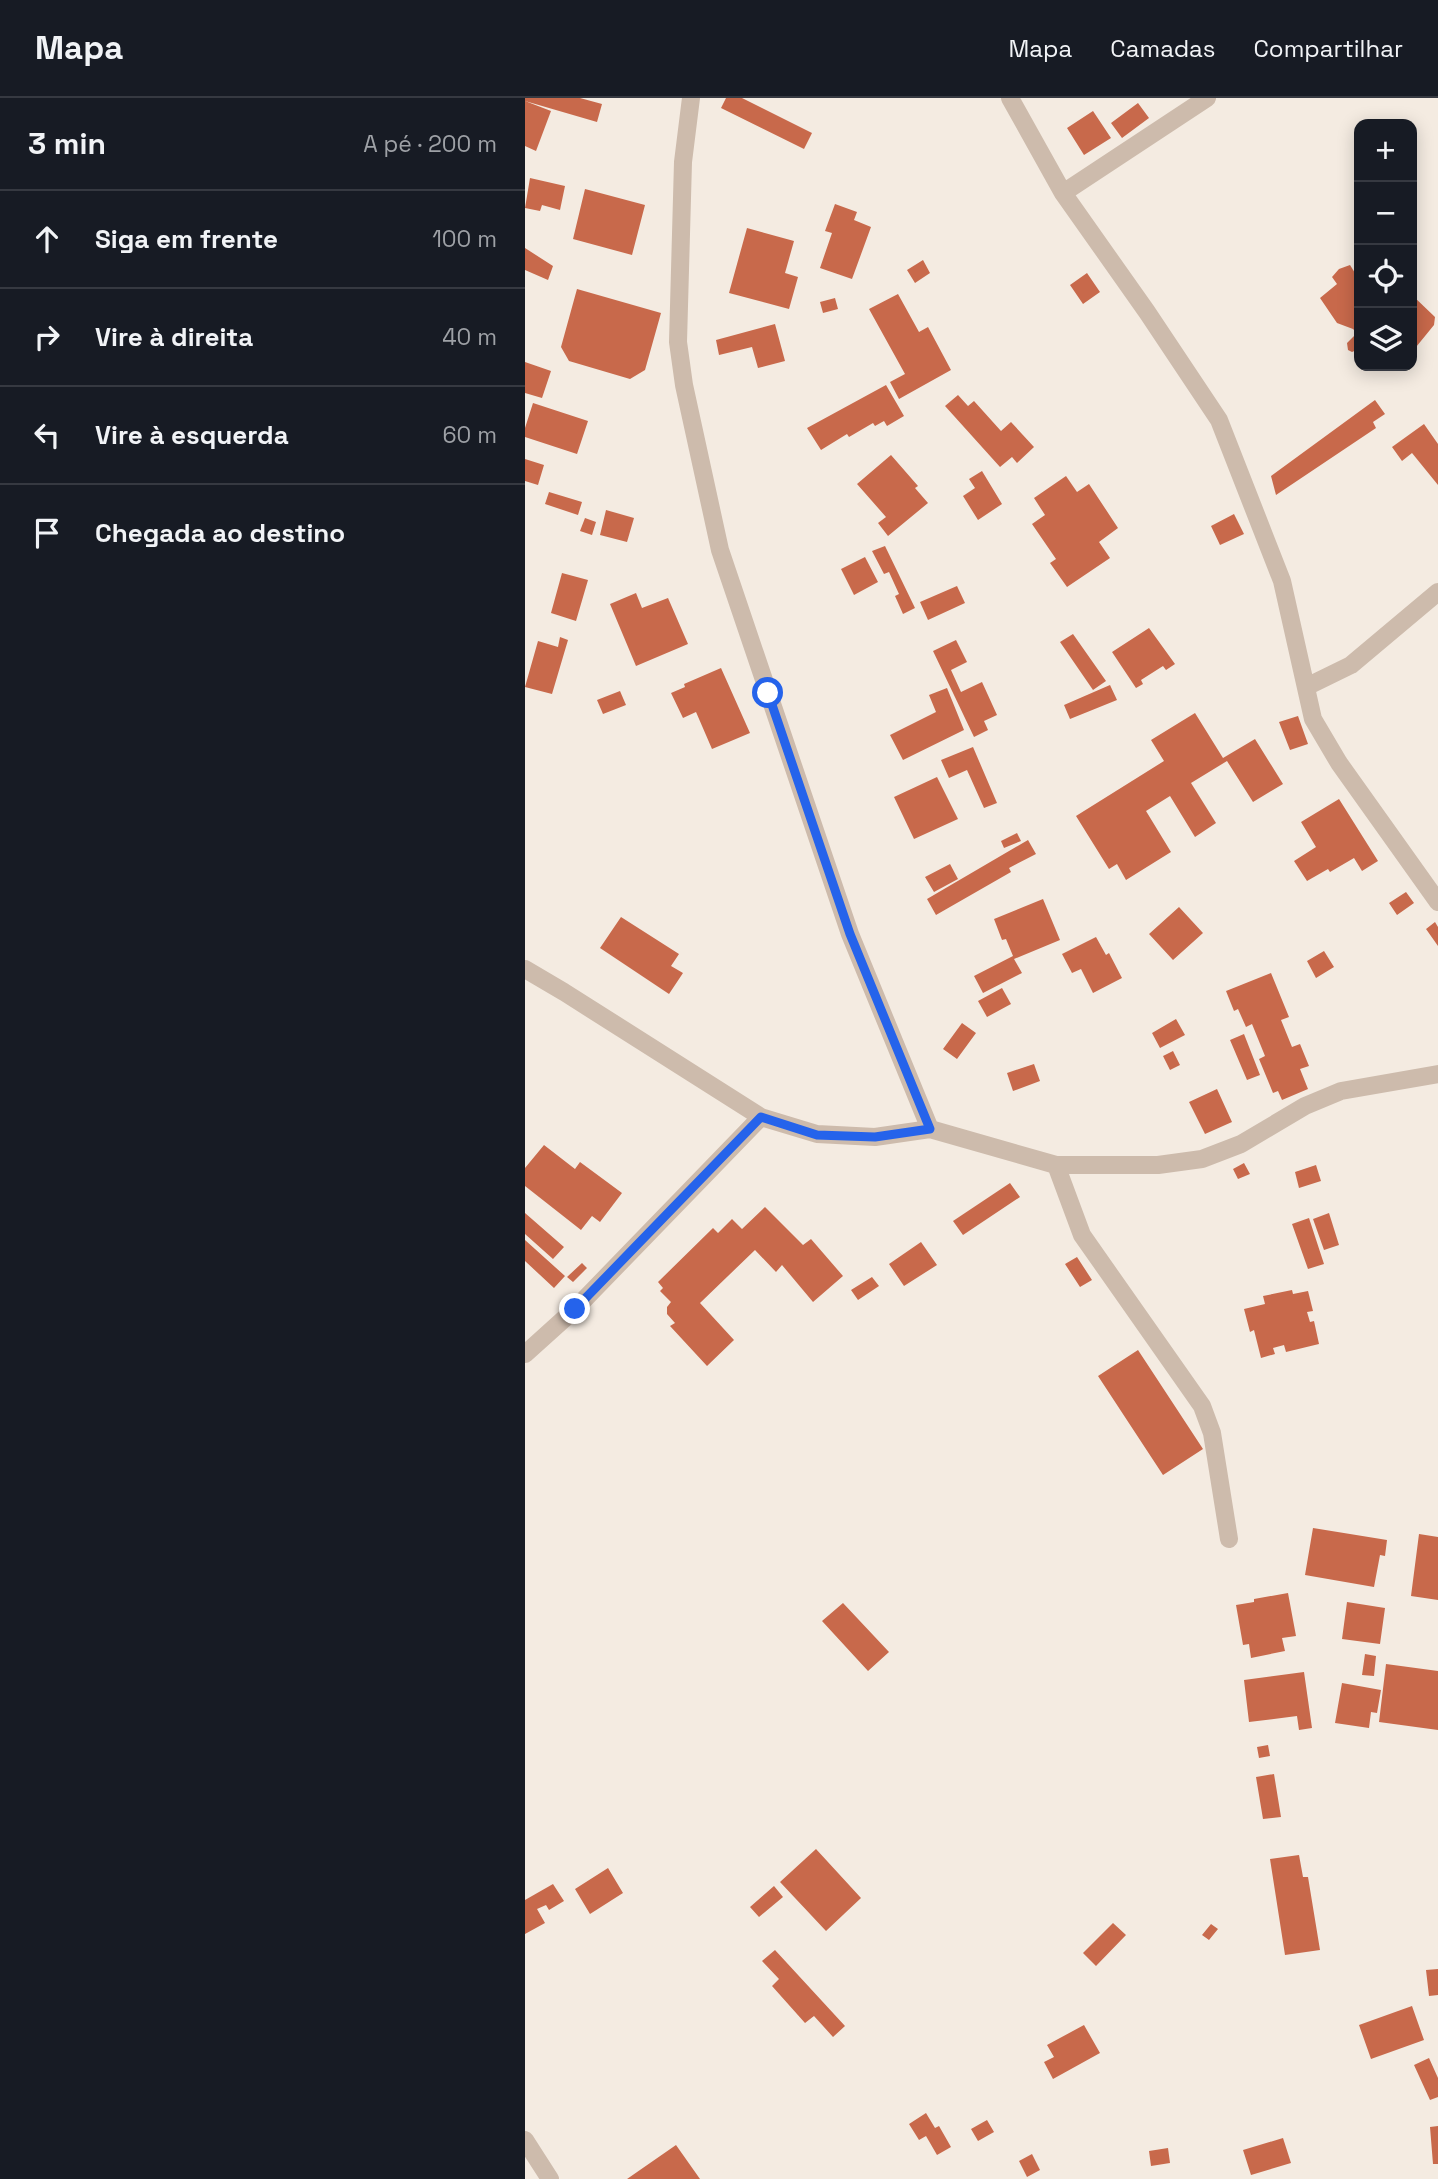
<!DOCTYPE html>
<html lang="pt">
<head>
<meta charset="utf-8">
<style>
	:root { --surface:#171b24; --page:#20242c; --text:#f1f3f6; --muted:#9ea1a6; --line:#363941 }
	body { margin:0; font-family:"Space Grotesk",sans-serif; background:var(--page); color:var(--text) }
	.controls { position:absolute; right:21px; top:21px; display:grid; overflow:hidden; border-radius:14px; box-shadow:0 4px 18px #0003 }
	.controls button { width:63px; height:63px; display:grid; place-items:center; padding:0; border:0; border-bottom:2px solid var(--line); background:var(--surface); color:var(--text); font:35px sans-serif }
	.stop { position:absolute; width:21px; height:21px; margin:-16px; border:5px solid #2563eb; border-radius:50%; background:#fff }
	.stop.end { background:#2563eb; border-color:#fff; box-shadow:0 2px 7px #0008 }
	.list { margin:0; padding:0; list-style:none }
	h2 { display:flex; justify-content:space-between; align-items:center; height:91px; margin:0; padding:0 28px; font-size:30px }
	h2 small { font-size:23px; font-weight:400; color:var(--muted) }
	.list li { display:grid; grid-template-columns:46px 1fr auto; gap:21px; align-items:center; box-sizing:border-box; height:98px; padding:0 28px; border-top:2px solid var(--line) }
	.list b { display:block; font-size:26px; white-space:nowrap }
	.list em { font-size:23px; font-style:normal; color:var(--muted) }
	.icon { flex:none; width:38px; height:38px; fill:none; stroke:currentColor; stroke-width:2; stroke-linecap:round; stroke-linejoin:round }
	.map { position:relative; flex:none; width:913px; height:2081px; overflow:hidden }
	header { display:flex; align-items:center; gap:42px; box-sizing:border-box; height:98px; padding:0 35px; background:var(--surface); border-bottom:2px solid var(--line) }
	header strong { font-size:33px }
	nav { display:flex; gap:38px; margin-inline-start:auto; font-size:24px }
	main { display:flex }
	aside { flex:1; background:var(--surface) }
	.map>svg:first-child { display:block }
	.building { fill:#c8694b }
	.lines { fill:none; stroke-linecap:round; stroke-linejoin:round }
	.minor { stroke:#cdbbac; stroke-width:18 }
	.route { stroke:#2563eb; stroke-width:9 }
</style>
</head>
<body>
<header>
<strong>Mapa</strong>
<nav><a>Mapa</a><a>Camadas</a><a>Compartilhar</a></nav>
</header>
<main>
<aside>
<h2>3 min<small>A pé · 200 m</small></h2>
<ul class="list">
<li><svg class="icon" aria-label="ahead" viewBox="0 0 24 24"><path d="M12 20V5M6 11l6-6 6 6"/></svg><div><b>Siga em frente</b></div><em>100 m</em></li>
<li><svg class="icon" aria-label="right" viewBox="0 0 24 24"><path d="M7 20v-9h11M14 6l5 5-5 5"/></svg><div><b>Vire à direita</b></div><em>40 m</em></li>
<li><svg class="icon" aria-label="left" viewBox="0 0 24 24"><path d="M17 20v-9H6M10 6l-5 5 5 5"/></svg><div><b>Vire à esquerda</b></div><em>60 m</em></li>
<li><svg class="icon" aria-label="arrive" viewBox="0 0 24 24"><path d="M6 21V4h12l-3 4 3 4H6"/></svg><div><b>Chegada ao destino</b></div></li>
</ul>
</aside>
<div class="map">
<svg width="913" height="2081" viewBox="0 0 913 2081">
	<rect width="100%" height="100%" fill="#f4ebe1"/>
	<path class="building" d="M0,0h55l22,6 -5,18 -72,-21z
		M201,0h16l70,35 -8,16 -83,-41z
		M0,3l26,10 -15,40 -11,-5z
		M613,5l11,15 -27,20 -11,-15z
		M568,13l18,27 -27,17 -17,-27z
		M5,80l35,8 -5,24 -18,-5 -2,6 -15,-3z
		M60,91l60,16 -13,50 -59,-16z
		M310,106l22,8 -3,8 17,7 -19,52 -32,-11 12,-35 -7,-2z
		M222,130l47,13 -9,32 13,4 -9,32 -60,-16z
		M0,150l28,18 -5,14 -23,-10z
		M398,162l7,13 -15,10 -8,-13z
		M825,167l5,8 4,-3v79l-7,3 -4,-2 -1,-7 10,-10 -4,-4 -16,-6 -17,-25 17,-14 -5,-7 7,-8z
		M562,175l13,19 -17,12 -13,-19z
		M52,191l84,24 -16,57 -15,9 -61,-18 -8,-14z
		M373,196l21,38 9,-5 23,43 -52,29 -9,-17 15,-8 -36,-65z
		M887,197l23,22 -1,8 -22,27z
		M310,200l3,11 -15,4 -3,-11z
		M250,226l10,37 -27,7 -6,-21 -33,8 -3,-15z
		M0,264l26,9 -9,27 -17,-5z
		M361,287l18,31 -17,10 -3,-5 -9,5 -2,-3 -24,14 -2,-3 -26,16 -14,-22z
		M433,297l10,11 6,-5 27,30 10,-9 23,25 -17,16 -5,-6 -12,10 -55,-61z
		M850,302l10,14 -12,8 3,6 -100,67 -5,-19z
		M8,305l55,18 -11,33 -52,-17v-9z
		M899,326l14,20v41l-26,-32 -10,8 -10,-14z
		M366,357l27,31 -3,2 13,15 -40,33 -10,-13 8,-6 -29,-33z
		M0,361l19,6 -6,20 -13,-4z
		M457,373l20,33 -24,16 -15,-24 12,-8 -6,-9z
		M541,378l11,16 12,-8 29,44 -19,14 11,16 -43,29 -17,-24 6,-4 -24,-35 13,-9 -11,-17z
		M24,394l33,10 -4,13 -33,-11z
		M81,412l28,8 -7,24 -27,-7z
		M709,416l10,20 -24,11 -9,-19z
		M60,420l11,4 -4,13 -12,-4z
		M360,448l30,62 -12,6 -8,-18 4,-2 -10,-22 -5,2 -12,-23z
		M340,459l13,25 -24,13 -13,-26z
		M37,475l26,7 -12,41 -25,-8z
		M432,488l8,17 -37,17 -8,-18z
		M111,495l6,15 26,-10 20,46 -52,22 -26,-62z
		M624,530l26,36 -9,6 -3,-4 -22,14 2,4 -7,4 -24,-36z
		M548,536l33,47 -13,9 -33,-48z
		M35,539l8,3 -16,54 -27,-7 13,-46 20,6z
		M431,542l11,22 -16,8 10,22 21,-10 15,33 -13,6 4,9 -14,7 -41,-86z
		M196,570l29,65 -38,16 -16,-37 -13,6 -12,-25 14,-6 -1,-3z
		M585,587l7,15 -47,19 -6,-14z
		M422,590l17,42 -61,30 -13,-25 46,-23 -7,-17z
		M95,593l6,14 -23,9 -6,-14z
		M670,615l28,45 32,-19 28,45 -30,18 -26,-41 -36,22 25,40 -21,14 -25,-41 -24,15 25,41 -45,28 -9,-16 -8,5 -33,-53 88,-55 -13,-21z
		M773,618l10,28 -18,6 -11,-28z
		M448,649l24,56 -13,5 -17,-38 -18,8 -8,-18z
		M412,679l21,42 -44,20 -20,-42z
		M814,701l39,62 -16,10 -8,-13 -24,14 -2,-3 -21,12 -13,-20 22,-14 -15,-25z
		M492,735l4,8 -17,7 -3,-7z
		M503,742l8,14 -27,14 2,4 -75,43 -9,-16z
		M425,766l8,15 -24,13 -9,-15z
		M881,794l8,11 -17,12 -8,-12z
		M518,801l17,41 -46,19 8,14 -39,20 -9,-17 39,-20 -7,-17 -4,1 -8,-21z
		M654,809l24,26 -30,27 -24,-26z
		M96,819l58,37 -8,12 12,7 -14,21 -69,-46z
		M910,824l3,5v19l-12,-17z
		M571,839l10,18 3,-2 13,25 -29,15 -12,-24 -9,4 -10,-19z
		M799,853l10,16 -18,11 -9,-17z
		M746,875l18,44 -8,3 11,27 8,-3 9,22 -9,3 8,20 -26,11 -4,-9 -5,2 -14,-34 6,-3 -13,-32 -6,3 -8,-18 -4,2 -8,-20z
		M477,890l9,16 -24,13 -9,-16z
		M651,921l9,16 -25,13 -8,-15z
		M437,925l14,10 -19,26 -14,-10z
		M719,936l16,41 -13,5 -17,-40z
		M648,953l7,14 -10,5 -7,-14z
		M509,966l6,17 -27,10 -6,-18z
		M692,991l15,33 -27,12 -16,-32z
		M19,1047l31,24 5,-7 42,31 -22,29 -8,-6 -11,14 -56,-44v-18z
		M719,1065l6,11 -12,5 -5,-10z
		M791,1067l5,16 -22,7 -4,-16z
		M485,1085l10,14 -57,38 -10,-14z
		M240,1109l38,38 8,-6 32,37 -30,26 -31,-37 -6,7 -21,-22 -55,53 34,37 -27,26 -37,-40 5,-3 -8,-9v-7l4,-5 -11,-11 3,-3 -5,-6 55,-54 5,5 14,-14 10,10z
		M0,1115l39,34 -11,12 -28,-25z
		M804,1115l10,32 -15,5 -11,-31z
		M784,1120l15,46 -16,5 -16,-45z
		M0,1142l40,36 -11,12 -29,-27z
		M396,1144l16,23 -33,21 -15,-22z
		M552,1159l15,23 -12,7 -15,-23z
		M57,1165l5,5 -14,14 -6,-5z
		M347,1179l7,9 -21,14 -7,-10z
		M767,1192l1,4 15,-3 5,20 -6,1 3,10 4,-1 5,23 -33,8 -2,-7 -11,3 2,6 -14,4 -7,-28 -4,2 -6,-23 21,-5 -2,-8z
		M613,1252l65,99 -40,26 -65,-99z
		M788,1430l74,12 -2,16 -5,-1 -6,32 -69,-12z
		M894,1436l19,3v63l-27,-4z
		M763,1495l8,43 -14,2 3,13 -34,7 -2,-14 -6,1 -7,-40 18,-3v-3z
		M822,1504l38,6 -5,36 -38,-5z
		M318,1505l46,49 -21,19 -46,-50z
		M840,1556l11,2 -2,20 -12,-1z
		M861,1566l52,7v59l-59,-8z
		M779,1574l8,56 -13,2 -2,-14 -48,6 -5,-42z
		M817,1585l39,7 -4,23 -6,-1 -2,16 -34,-5z
		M743,1647l2,11 -11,2 -2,-11z
		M749,1676l7,43 -18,2 -7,-42z
		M291,1751l45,49 -35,33 -46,-49z
		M774,1757l4,22h5l12,73 -35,5 -15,-96z
		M83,1770l15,25 -33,21 -15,-25z
		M28,1786l11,17 -15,9 -3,-5 -9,4 8,14 -20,11v-34z
		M249,1788l9,11 -24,20 -9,-10z
		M588,1825l13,12 -30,31 -13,-13z
		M686,1826l7,5 -9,11 -7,-5z
		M250,1852l70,76 -12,11 -19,-21 -9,7 -33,-37 7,-7 -17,-18z
		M913,1871v26l-9,1 -3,-26z
		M887,1908l12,34 -53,19 -12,-34z
		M559,1927l16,28 -47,26 -9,-17 10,-5 -7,-12z
		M904,1960l9,20v19l-8,3 -16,-35z
		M401,2015l9,15 4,-2 12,21 -14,8 -11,-19 -7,4 -10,-16z
		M462,2022l7,12 -16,9 -7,-12z
		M913,2028v38h-5l-3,-37z
		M758,2040l8,25 -40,12 -8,-25z
		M151,2047l24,34h-73z
		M643,2050l2,15 -19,3 -2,-15z
		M507,2056l8,16 -13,7 -8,-16z"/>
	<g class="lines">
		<path class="minor" d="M166,0l-8,64 -5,180 6,43 36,165 130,384 80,195
			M485,0l53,95 84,119 72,108 63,161 31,138 26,44 99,139
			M538,95l144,-95
			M781,589l45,-22 87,-73
			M0,871l39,23 197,125 56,17 58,3 55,-8 126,36h102l44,-6 39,-15 64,-38 36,-15 97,-17
			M531,1067l26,70 120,171 10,27 17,106
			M0,1256l50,-45 186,-192
			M0,2042l25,39"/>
	</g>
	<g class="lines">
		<path class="route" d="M50,1211l186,-192 56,18 58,2 55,-8 -80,-195 -82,-241"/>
	</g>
</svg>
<div class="controls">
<button>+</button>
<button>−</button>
<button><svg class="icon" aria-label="locate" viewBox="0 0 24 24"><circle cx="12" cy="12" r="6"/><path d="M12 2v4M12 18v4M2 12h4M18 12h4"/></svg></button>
<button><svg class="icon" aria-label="layers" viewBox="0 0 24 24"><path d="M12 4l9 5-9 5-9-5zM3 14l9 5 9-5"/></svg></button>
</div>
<div class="stop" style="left:243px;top:595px"></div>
<div class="stop end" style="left:50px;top:1211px"></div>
</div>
</main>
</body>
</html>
